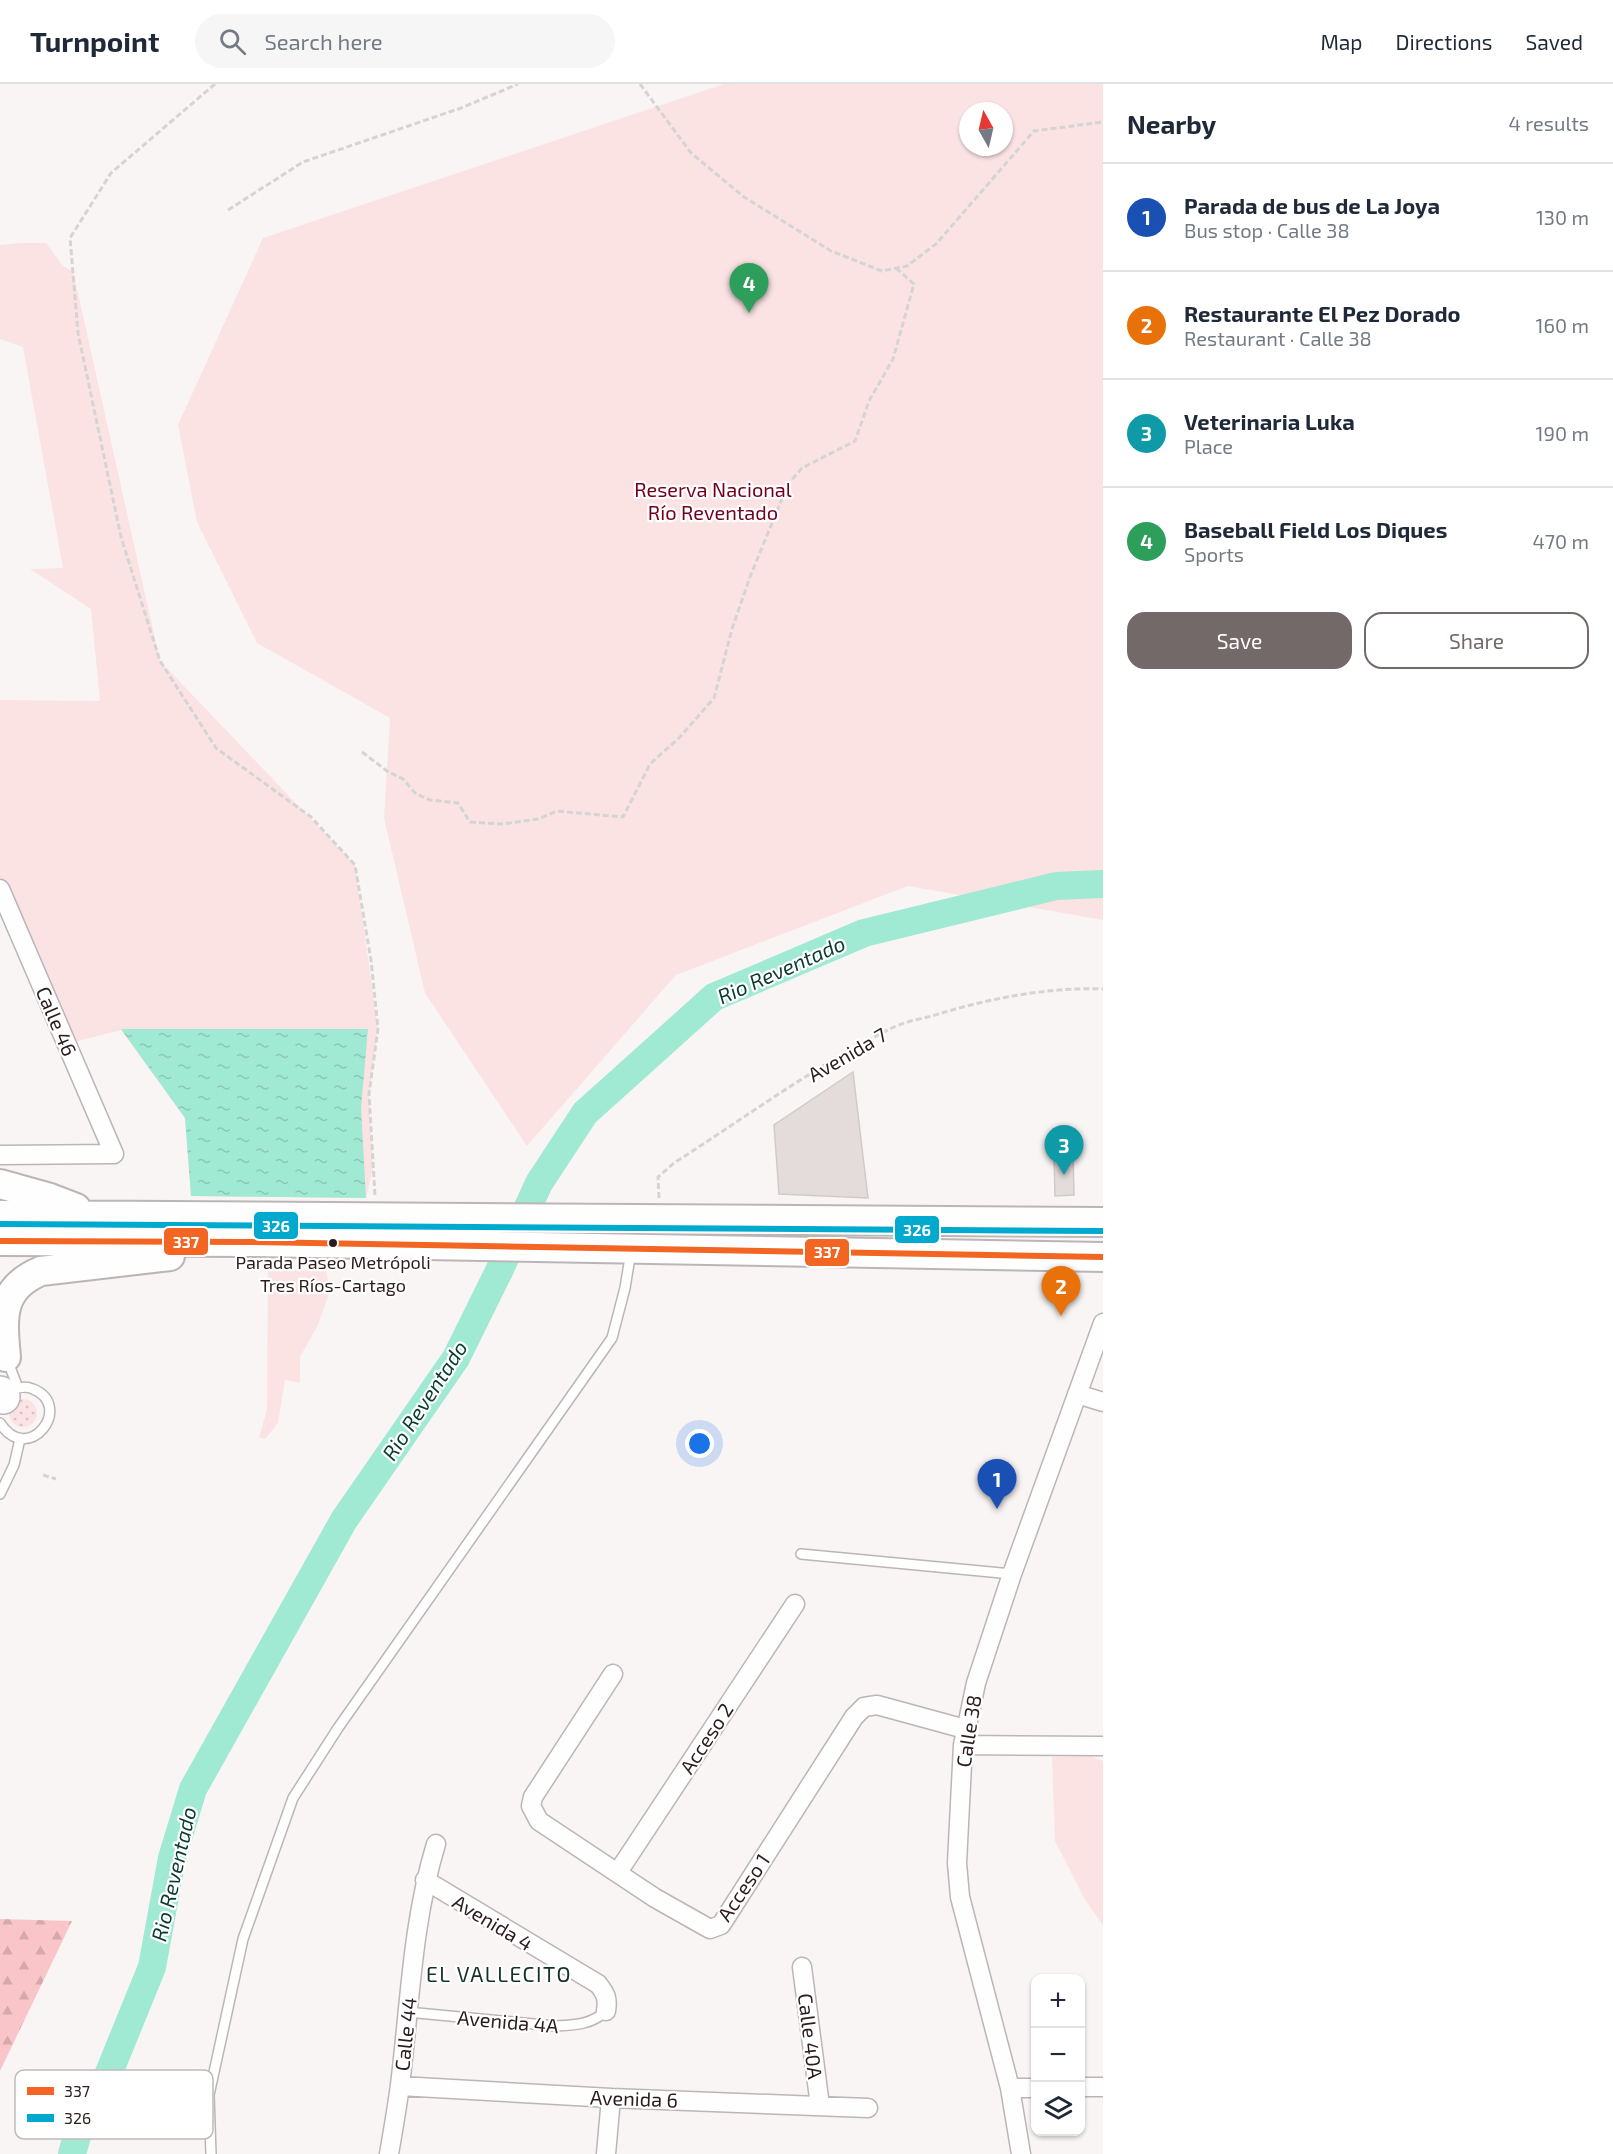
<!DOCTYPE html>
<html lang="en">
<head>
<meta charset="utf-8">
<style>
	:root { --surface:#fff; --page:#f6f6f7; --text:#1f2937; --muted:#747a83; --line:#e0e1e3; --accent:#736969 }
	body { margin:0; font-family:"Exo 2",sans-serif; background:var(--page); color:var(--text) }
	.controls { position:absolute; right:18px; bottom:18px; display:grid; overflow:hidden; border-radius:12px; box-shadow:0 2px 4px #0004 }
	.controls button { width:54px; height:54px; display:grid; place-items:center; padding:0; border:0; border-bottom:2px solid var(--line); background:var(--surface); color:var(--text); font:30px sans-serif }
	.compass { position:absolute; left:959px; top:18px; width:54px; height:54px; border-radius:50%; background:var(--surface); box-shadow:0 2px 4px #0004; rotate:352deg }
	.you { position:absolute; left:700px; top:1360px; width:21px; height:21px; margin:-15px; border:4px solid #fff; border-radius:50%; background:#1a73e8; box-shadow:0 0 0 9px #1a73e833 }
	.badge { display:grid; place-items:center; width:39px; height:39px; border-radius:50%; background:var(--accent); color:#fff; font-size:20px; font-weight:700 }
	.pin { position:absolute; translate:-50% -50px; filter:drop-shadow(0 2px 3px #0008) }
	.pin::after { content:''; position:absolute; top:32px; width:21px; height:18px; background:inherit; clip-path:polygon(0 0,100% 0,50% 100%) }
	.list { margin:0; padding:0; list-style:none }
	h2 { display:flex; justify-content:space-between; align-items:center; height:78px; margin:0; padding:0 24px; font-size:26px }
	h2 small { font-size:20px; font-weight:400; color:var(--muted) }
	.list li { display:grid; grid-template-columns:39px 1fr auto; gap:18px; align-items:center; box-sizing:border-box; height:108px; padding:0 24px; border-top:2px solid var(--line) }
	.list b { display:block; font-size:22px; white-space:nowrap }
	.list p { margin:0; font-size:20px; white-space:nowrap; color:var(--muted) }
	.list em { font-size:20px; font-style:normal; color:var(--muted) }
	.actions { display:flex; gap:12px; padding:18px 24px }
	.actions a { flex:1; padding:14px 0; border:2px solid var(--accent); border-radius:18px; text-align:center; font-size:21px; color:var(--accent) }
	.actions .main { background:var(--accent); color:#fff }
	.icon { flex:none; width:33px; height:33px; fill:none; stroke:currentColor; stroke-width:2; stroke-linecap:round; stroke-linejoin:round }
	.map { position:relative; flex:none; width:1103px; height:2070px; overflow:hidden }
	header { display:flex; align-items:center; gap:36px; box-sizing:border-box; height:84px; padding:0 30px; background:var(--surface); border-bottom:2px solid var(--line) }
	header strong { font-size:28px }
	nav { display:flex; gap:33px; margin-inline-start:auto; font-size:21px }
	.search { width:420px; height:54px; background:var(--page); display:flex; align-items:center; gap:15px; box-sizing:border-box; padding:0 21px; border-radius:33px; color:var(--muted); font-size:22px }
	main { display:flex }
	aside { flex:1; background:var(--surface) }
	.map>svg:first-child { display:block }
	.forest { fill:url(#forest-firs) }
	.park { fill:#fbe3e4; fill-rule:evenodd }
	.garden { fill:url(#garden-dots) }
	.water { fill:url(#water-ripples) }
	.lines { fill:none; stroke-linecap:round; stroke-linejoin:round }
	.river { stroke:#a0e9d2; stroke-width:28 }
	.building { fill:#e4dbdb; stroke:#d2caca; stroke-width:1.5 }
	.lane-casing { stroke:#bdb5b5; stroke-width:12 }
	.street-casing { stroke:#bdb5b5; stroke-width:21 }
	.primary-casing { stroke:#bdb5b5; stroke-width:32 }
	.highway-casing { stroke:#bdb5b5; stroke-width:36 }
	.path { stroke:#d5d4d4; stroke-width:3; stroke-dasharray:6 3; stroke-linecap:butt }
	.lane { stroke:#fefefe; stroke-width:9 }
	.street { stroke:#fefefe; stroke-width:18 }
	.primary { stroke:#fefefe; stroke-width:28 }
	.highway { stroke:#fefefe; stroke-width:33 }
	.bus-1-casing { stroke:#fff; stroke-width:10 }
	.bus-2-casing { stroke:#fff; stroke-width:10 }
	.bus-1 { stroke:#f26522; stroke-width:6 }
	.bus-2 { stroke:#00a9ce; stroke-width:6 }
	.bus-dot { fill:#2b1d1e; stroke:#fff; stroke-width:2 }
	.labels { text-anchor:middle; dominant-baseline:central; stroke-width:4.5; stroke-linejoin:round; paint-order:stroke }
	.bus-label { font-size:18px; fill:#2b1d1e; stroke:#fff }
	.park-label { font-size:20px; fill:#710020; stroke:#fff }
	.street-label { font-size:20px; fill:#2b1d1e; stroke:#fff }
	.water-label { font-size:21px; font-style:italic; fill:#093b2e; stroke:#fff }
	.neighbourhood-label { font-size:21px; letter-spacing:1.5px; fill:#133128; stroke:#fff }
	.key { fill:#fff; stroke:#bfbbbc; stroke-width:1.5 }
	.key-label { font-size:16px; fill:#2b1d1e }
	.line-badge { stroke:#fff; stroke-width:2 }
	.badge-label { font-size:16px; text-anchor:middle; font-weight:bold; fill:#fff }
</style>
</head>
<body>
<header>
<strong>Turnpoint</strong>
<div class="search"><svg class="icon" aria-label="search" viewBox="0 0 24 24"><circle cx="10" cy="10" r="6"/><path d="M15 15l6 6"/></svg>Search here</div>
<nav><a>Map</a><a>Directions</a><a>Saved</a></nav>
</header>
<main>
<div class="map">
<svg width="1103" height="2070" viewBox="0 0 1103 2070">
	<defs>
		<pattern id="forest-firs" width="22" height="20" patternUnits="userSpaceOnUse" patternTransform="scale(1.5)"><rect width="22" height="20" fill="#fac5c8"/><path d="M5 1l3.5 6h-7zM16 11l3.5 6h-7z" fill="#d6a9ab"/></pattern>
		<pattern id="garden-dots" width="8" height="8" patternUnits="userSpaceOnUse" patternTransform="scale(1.5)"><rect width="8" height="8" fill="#fbe3e4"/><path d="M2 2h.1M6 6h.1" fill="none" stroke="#d7c2c3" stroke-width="1.8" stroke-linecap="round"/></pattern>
		<pattern id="water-ripples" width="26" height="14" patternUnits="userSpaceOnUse" patternTransform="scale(1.5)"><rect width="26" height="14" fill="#a0e9d2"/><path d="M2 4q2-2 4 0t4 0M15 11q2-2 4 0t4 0" fill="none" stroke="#8ac7b4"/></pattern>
	</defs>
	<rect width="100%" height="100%" fill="#f9f5f5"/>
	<path class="forest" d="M0,1835l72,2 -72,150z"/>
	<path class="park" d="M724,0h379v836l-195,-34 -232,89 -149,171 -102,-153 -41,-175 6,-100 -133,-75 -60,-121 -19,-97 85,-187zM968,27h36v36h-36z
		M20,159h26l17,23 10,5 87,390 195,204 23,164 -9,65 4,74 -7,30 -175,-2 -6,-78 -64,-88 -54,14 -67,-155v-189l100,1 -9,-92 -61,-40 33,-1 -40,-221 -23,-8v-94z
		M268,1186l58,1 3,14 -1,11 -10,29 -18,32v26l-15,-3 -7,43 -13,16 -6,-2 8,-27z
		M1090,1672l13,5v164l-18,-25 -30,-59 -3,-84z"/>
	<path class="garden" d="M9 1329a14 14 0 1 1 28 0a14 14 0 1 1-28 0Z"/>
	<path class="water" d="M121,945h247l-7,79 5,90 -175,-2 -6,-78z"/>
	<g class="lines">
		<path class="river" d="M72,2070l7,-25 27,-49 46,-113 20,-109 21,-69 151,-269 112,-162 44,-89 39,-86 46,-70 129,-116 150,-64 192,-47 47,-2"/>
	</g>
	<path class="building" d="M853,988l15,126 -89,-4 -5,-69z
		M1073,1069l1,42 -19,1 -1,-42z"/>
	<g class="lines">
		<g class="lane-casing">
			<path id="lane" d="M7,1275l11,29
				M0,1339c28,44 75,-17 33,-34 -9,-4 -19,-1 -26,5
				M0,1410l14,-29 6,-26
				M801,1470l211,20
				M407,1928l148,14c19,-1 36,-1 51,-15
				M211,2070l-2,-59 34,-156 50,-141 45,-70 274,-390 13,-50 6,-37"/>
		</g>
		<g class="street-casing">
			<path id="street" d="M0,805l114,265 -114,1
				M1077,1310l26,8
				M613,1590l-80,123 -2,9 8,15 116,77 55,31 11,-4 133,-208 10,-10 13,-2 88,24
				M963,1661l140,1
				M618,1788l177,-268
				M425,1796l173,104c8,10 10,15 8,27
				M802,1883l18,139
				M400,2002l211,12 257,10
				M1080,2003h23
				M1010,2004h26
				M389,2070c4,-23 8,-46 11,-69 10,-81 12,-162 36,-241
				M606,2070l5,-56
				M1021,2070l-11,-66 -50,-191 -3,-34 6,-118 13,-62 36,-109 91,-251"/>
		</g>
		<g class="primary-casing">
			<path id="primary" d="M0,1100l50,14 26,10
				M0,1131l1103,7
				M0,1157l249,1 854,15
				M6,1273c-4,-41 -6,-69 35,-86l129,-15"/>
		</g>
		<g class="highway-casing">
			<path id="highway" d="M0,1309l3,4"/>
		</g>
		<path class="path" d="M215,0l-104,89 -41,65 8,95 43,204 39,124 56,87 95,69 44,48 16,95 7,69 -9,65 6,102
			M640,0l51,69 53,44 87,54 51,20 25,-5 29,-22 98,-113 69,-9
			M228,126l75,-48 158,-54 57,-24
			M362,668l25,19 16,8 13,15 14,6 28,3 12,19 32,2 36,-5 19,-8 66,6 27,-53 30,-27 34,-39 18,-69 18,-52 38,-93 14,-16 53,-27 14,-40 24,-42 21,-75 -18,-16
			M659,1114l-1,-21 16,-14c72,-46 142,-98 218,-135 12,-6 27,-9 40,-12 54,-17 114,-29 171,-27
			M43,1391l13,4"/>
		<use href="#lane" class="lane"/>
		<use href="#street" class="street"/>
		<use href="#primary" class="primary"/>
		<use href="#highway" class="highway"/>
		<g class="bus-1-casing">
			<path id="bus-1" d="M0,1157l249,1 854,15"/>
		</g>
		<g class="bus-2-casing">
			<path id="bus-2" d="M0,1140l1103,7"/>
		</g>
		<use href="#bus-1" class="bus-1"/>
		<use href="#bus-2" class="bus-2"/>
	</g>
	<circle class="bus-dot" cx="333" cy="1159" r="5"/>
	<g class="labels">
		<g class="bus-label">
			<text x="333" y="1178">Parada Paseo Metrópoli<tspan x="333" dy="23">Tres Ríos-Cartago</tspan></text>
		</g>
		<g class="park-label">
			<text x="713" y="405">Reserva Nacional<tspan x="713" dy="23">Río Reventado</tspan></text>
		</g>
		<g class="street-label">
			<text transform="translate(57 937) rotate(67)">Calle 46</text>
			<text transform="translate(847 970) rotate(-30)">Avenida 7</text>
			<text transform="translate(968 1647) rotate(-81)">Calle 38</text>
			<text transform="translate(706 1654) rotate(-57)">Acceso 2</text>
			<text transform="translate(743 1803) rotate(-56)">Acceso 1</text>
			<text transform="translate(493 1838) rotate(31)">Avenida 4</text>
			<text transform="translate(508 1937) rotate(5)">Avenida 4A</text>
			<text transform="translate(405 1950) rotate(-84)">Calle 44</text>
			<text transform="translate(811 1952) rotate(83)">Calle 40A</text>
			<text transform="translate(634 2014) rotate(2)">Avenida 6</text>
		</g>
		<g class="water-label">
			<text transform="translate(781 885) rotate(-24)">Rio Reventado</text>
			<text transform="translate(424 1316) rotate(-57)">Rio Reventado</text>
			<text transform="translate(173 1790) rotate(-77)">Rio Reventado</text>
		</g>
		<g class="neighbourhood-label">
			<text x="499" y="1889">EL VALLECITO</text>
		</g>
	</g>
	<rect x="15" y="1986" width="198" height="69" rx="9" class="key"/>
	<rect x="27" y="2003" width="27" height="8" fill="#f26522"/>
	<rect x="27" y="2030" width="27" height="8" fill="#00a9ce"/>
	<g class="key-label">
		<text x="64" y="2013">337</text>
		<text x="64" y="2040">326</text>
	</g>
	<g class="line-badge">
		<rect x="253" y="1127" width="46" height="29" rx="6" fill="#00a9ce"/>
		<rect x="894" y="1131" width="46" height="29" rx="6" fill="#00a9ce"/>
		<rect x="163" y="1143" width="46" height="29" rx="6" fill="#f26522"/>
		<rect x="804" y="1154" width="46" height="29" rx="6" fill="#f26522"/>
	</g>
	<g class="badge-label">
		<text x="276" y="1148">326</text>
		<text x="917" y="1152">326</text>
		<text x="186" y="1164">337</text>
		<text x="827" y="1174">337</text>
	</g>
</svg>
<div class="controls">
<button>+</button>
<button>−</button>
<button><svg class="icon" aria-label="layers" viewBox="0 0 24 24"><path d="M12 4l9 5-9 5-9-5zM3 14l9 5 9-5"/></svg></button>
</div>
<svg class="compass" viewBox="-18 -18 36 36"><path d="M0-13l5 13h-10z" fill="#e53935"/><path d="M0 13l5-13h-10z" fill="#747a83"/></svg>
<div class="you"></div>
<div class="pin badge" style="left:997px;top:1425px;background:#1a4fb4">1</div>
<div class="pin badge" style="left:1061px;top:1232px;background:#e8710a">2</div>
<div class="pin badge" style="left:1064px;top:1091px;background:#0f9aa8">3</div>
<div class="pin badge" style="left:749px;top:229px;background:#2e9e5b">4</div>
</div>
<aside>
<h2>Nearby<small>4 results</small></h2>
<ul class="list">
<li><span class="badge" style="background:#1a4fb4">1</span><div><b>Parada de bus de La Joya</b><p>Bus stop · Calle 38</p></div><em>130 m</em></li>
<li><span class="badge" style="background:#e8710a">2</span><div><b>Restaurante El Pez Dorado</b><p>Restaurant · Calle 38</p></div><em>160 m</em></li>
<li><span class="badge" style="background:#0f9aa8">3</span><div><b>Veterinaria Luka</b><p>Place</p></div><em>190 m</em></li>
<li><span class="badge" style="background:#2e9e5b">4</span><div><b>Baseball Field Los Diques</b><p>Sports</p></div><em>470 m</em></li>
</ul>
<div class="actions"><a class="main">Save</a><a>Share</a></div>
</aside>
</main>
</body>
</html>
